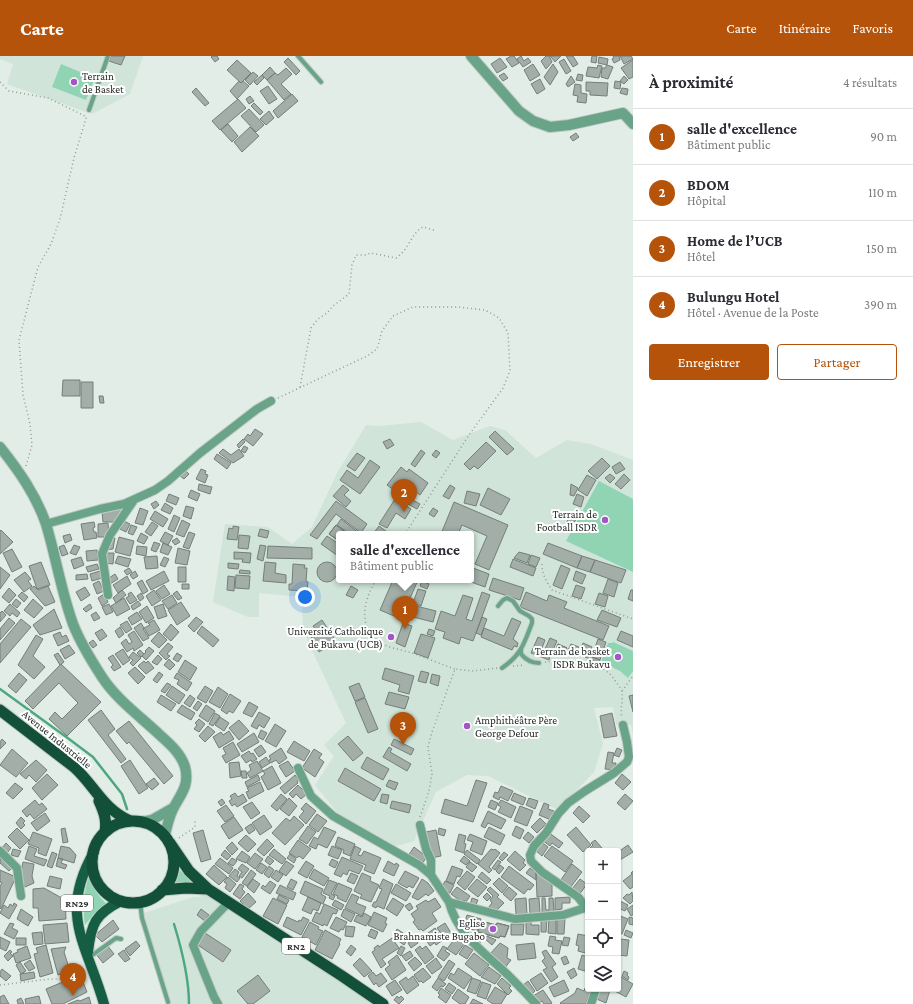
<!DOCTYPE html>
<html lang="fr">
<head>
<meta charset="utf-8">
<style>
	:root { --surface:#fff; --page:#f2f2f3; --text:#2b2b33; --muted:#7c7c81; --line:#e1e1e2; --accent:#b45309 }
	body { margin:0; font-family:"Crimson Pro",serif; background:var(--page); color:var(--text) }
	.controls { position:absolute; right:12px; bottom:12px; display:grid; overflow:hidden; border-radius:4px; box-shadow:0 1px 3px #0004 }
	.controls button { width:36px; height:36px; display:grid; place-items:center; padding:0; border:0; border-bottom:1px solid var(--line); background:var(--surface); color:var(--text); font:20px sans-serif }
	.you { position:absolute; left:305px; top:541px; width:14px; height:14px; margin:-10px; border:3px solid #fff; border-radius:50%; background:#1a73e8; box-shadow:0 0 0 6px #1a73e833 }
	.badge { display:grid; place-items:center; width:26px; height:26px; border-radius:50%; background:var(--accent); color:#fff; font-size:13px; font-weight:700 }
	.pin { position:absolute; translate:-50% -33px; filter:drop-shadow(0 1px 2px #0008) }
	.pin::after { content:''; position:absolute; top:21px; width:14px; height:12px; background:inherit; clip-path:polygon(0 0,100% 0,50% 100%) }
	.popup { position:absolute; left:336px; top:475px; width:138px; height:52px; box-sizing:border-box; display:grid; place-content:center; border-radius:4px; background:var(--surface); filter:drop-shadow(0 1px 3px #0005); font-size:13px; white-space:nowrap; color:var(--muted) }
	.popup b { font-size:15px; color:var(--text) }
	.popup::after { content:''; position:absolute; left:50%; top:100%; margin-left:-8px; border:8px solid transparent; border-top-color:var(--surface) }
	.list { margin:0; padding:0; list-style:none }
	h2 { display:flex; justify-content:space-between; align-items:center; height:52px; margin:0; padding:0 16px; font-size:17px }
	h2 small { font-size:13px; font-weight:400; color:var(--muted) }
	.list li { display:grid; grid-template-columns:26px 1fr auto; gap:12px; align-items:center; box-sizing:border-box; height:56px; padding:0 16px; border-top:1px solid var(--line) }
	.list b { display:block; font-size:15px; white-space:nowrap }
	.list p { margin:0; font-size:13px; white-space:nowrap; color:var(--muted) }
	.list em { font-size:13px; font-style:normal; color:var(--muted) }
	.actions { display:flex; gap:8px; padding:12px 16px }
	.actions a { flex:1; padding:9px 0; border:1px solid var(--accent); border-radius:4px; text-align:center; font-size:14px; color:var(--accent) }
	.actions .main { background:var(--accent); color:#fff }
	.icon { flex:none; width:22px; height:22px; fill:none; stroke:currentColor; stroke-width:2; stroke-linecap:round; stroke-linejoin:round }
	.map { position:relative; flex:none; width:633px; height:948px; overflow:hidden }
	header { display:flex; align-items:center; gap:24px; box-sizing:border-box; height:56px; padding:0 20px; background:var(--accent); color:#fff }
	header strong { font-size:19px }
	nav { display:flex; gap:22px; margin-inline-start:auto; font-size:14px }
	main { display:flex }
	aside { flex:1; background:var(--surface) }
	.map>svg:first-child { display:block }
	.built { fill:#d0e4d9; fill-rule:evenodd }
	.green { fill:#91d4b4 }
	.lines { fill:none; stroke-linecap:round; stroke-linejoin:round }
	.stream { stroke:#4fa781; stroke-width:2.5 }
	.building { fill:#a3aea8; stroke:#747f79 }
	.service-casing { stroke:#bfcac4; stroke-width:6 }
	.minor-casing { stroke:#bfcac4; stroke-width:10 }
	.tertiary-casing { stroke:#bfcac4; stroke-width:12 }
	.primary-casing { stroke:#bfcac4; stroke-width:12 }
	.trunk-casing { stroke:#bfcac4; stroke-width:13 }
	.path { stroke:#929b96; stroke-width:1.5; stroke-dasharray:1 3; stroke-linecap:butt }
	.service { stroke:#69a388; stroke-width:4 }
	.minor { stroke:#69a388; stroke-width:8 }
	.tertiary { stroke:#69a388; stroke-width:10 }
	.primary { stroke:#165e43; stroke-width:10 }
	.trunk { stroke:#125039; stroke-width:11 }
	.poi-dot { fill:#a256c8; stroke:#fff; stroke-width:1.5 }
	.labels { text-anchor:middle; dominant-baseline:central; stroke-width:4; stroke-linejoin:round; paint-order:stroke }
	.shield { fill:#fff; stroke:#676a68; stroke-width:1 }
	.shield-label { font-size:10px; font-weight:bold; fill:#262a28 }
	.poi-label { font-size:11px; fill:#262a28; stroke:#fff; text-anchor:end }
	.street-label { font-size:11px; fill:#262a28; stroke:#fff }
</style>
</head>
<body>
<header>
<strong>Carte</strong>
<nav><a>Carte</a><a>Itinéraire</a><a>Favoris</a></nav>
</header>
<main>
<div class="map">
<svg width="633" height="948" viewBox="0 0 633 948">
	<rect width="100%" height="100%" fill="#e1ede6"/>
	<path class="built" d="M0,0h143l-13,38 -38,20 -85,-30 6,-20 -13,-5z
		M421,366l32,18 37,-14 15,4 31,28 31,-18 24,4 42,16v274l-2,-9h-15l-3,-18 -19,1 9,35 -9,29 -36,38 -70,-34 -21,-1 -31,17 -22,49 -18,5 -56,-30 -25,-31 19,-29 -10,-11 22,-22 -43,-92 -1,-34 -43,-4v24h-11l-35,-15 12,-78 43,3 24,17 20,-17 25,-54 29,-48 13,1zM339,478h132v46h-132z
		M209,827l177,121h-216l-32,-89 55,-18h7z"/>
	<path class="green" d="M61,8l34,14 -9,22 -34,-13z
		M599,425l34,18v73l-67,-31z
		M613,586l20,9v20l-5,7 -8,-7 -19,-9 7,-19h4z
		M177,812l15,13v1l-19,1z
		M89,818h1c2,12 8,22 17,30l-13,10 -9,11c-3,-21 -1,-30 4,-51z"/>
	<g class="lines">
		<path class="stream" d="M0,633l69,50 24,18 29,37 5,15
			M174,868c8,26 15,53 15,80"/>
	</g>
	<path class="building" d="M111,0h14l-4,9 -12,-4z
		M212,0h5l2,3 -4,3 -4,-5z
		M511,0h3l5,7 -7,4 -6,-8z
		M521,0l3,5 4,-3 3,4 -8,5 -6,-8z
		M546,0h3l3,6 -6,7 -5,-8z
		M550,0h11l-6,6z
		M566,0h7l5,8 -5,3z
		M592,0h5l-1,7 -5,-1z
		M613,0h6l1,4 -6,3 -2,-4 2,-1z
		M620,0h11l2,3 -9,5z
		M599,1l9,2 -1,6 -9,-2z
		M288,2l12,13 -4,4 -12,-13z
		M500,2l7,9 -10,6 -6,-9z
		M564,3l7,12 -5,3 -7,-12z
		M237,4l14,13 -10,10 -14,-13z
		M633,4v17l-4,2 -8,-11z
		M533,8l7,11 -10,6 -6,-11z
		M553,8l5,8 -8,13 -6,-8z
		M598,9l4,1 -3,12 -13,-2 2,-9 9,1z
		M607,9l6,2 -5,12 -7,-2 1,-9h3z
		M270,11l5,6 -8,7 -5,-5z
		M286,12l6,6 -11,10 10,10 -7,6 -17,-20 8,-7 3,2z
		M253,16l5,4 -8,9 -5,-5z
		M504,17l4,5 -5,3 -4,-5z
		M578,18l5,1 -1,6 -6,-1z
		M262,19l2,3 -7,7 -3,-3z
		M571,20l4,6 -7,5 -2,-3z
		M624,20l4,4 -4,4 -4,-3z
		M540,23l5,10 -8,5 -6,-10z
		M239,25l2,2 2,-2 6,5 -12,13 -7,-8z
		M615,25l6,1 -1,7 -6,-1z
		M586,26l22,1 -1,13 -17,-1v-4h-4z
		M575,28l6,1v8l6,1 -1,9 -9,-1 1,-6 -5,-1z
		M268,30l9,13 -8,5 -9,-13z
		M196,32l13,15 -4,3 -13,-14z
		M622,32l6,1 -1,6 -7,-2z
		M292,38l6,7 -20,17 -5,-7z
		M250,40l4,5 -5,3 -3,-5z
		M238,43l8,9 -26,22 -8,-9z
		M254,47l9,9 -3,3 -9,-9z
		M249,53l15,16 -8,7 -15,-16z
		M269,55l5,7 -8,7 -6,-6z
		M228,68l10,12 -6,6 -11,-12z
		M250,71l9,9 -17,16 -8,-10z
		M576,77l3,4 -6,4 -3,-4z
		M63,324h17v16h-18z
		M81,326h12v26h-12z
		M99,340h4l1,7h-4z
		M255,373l8,5 -10,12 -9,-7 4,-5 2,2z
		M495,375l19,18 -7,6 -18,-18z
		M243,383l2,3 -6,6 -2,-3z
		M390,383l4,6 -7,4 -4,-7z
		M486,386l10,9 -18,18 -4,-3 -4,4 -6,-6z
		M244,390l4,2 -3,5 -4,-2z
		M223,393l8,6 8,-6 5,7 -11,7 -14,-10z
		M421,394l4,3 -10,14 -4,-3z
		M436,394l4,3 -4,5 -4,-3z
		M357,397l8,5 -10,13 -8,-5z
		M217,398l14,9 -4,6 -13,-10z
		M602,402l8,8 -13,13 -9,-8z
		M370,404l10,7 -20,27 -20,-14 7,-10 11,8z
		M620,406l5,7 -9,5 -4,-7z
		M401,411l6,5 2,-3 19,14 -8,12 -18,-13 -1,2 5,4 -5,7 -14,-10z
		M201,413l5,2 -1,3 3,1 -3,8 -9,-4z
		M185,414l4,4 -5,5 -4,-3z
		M610,418l5,4 -5,5 -5,-5z
		M624,418l6,6 -9,9 -6,-5z
		M587,419l9,5 -9,16 -9,-6z
		M199,428l13,3 -2,7 -12,-4z
		M571,428l7,4 -4,8 -4,-1z
		M343,429l6,5 -5,5 7,6 -5,6 -13,-11z
		M450,429l5,3 -6,11 -6,-3z
		M488,432l22,11 -9,16 -21,-10z
		M191,434l9,4 -3,7 -9,-4z
		M467,435l13,3 -4,12 -12,-3z
		M169,438l10,4 -3,7 -10,-4z
		M577,438l7,3 -3,10 -8,-3z
		M409,442l11,6 -3,5 -11,-6z
		M395,443l16,10 -6,10 -9,-6 -9,15 -8,-4z
		M156,445l3,4 -5,4 -3,-5z
		M336,445l31,23 -6,9 -25,-19 -19,25 -7,-4z
		M454,446l54,23 -19,45 -14,-6 12,-28 -25,-11 -4,9h-17z
		M165,447l8,5 -3,6 -9,-4z
		M186,450l8,2 -3,11 -8,-3z
		M125,452l-8,14h-14l-1,-10z
		M140,452l8,3 -5,14 -8,-2z
		M433,452l5,3 -4,6 -5,-3z
		M155,455l13,8 -5,8 -13,-8z
		M571,456l7,3 -8,16 -6,-2z
		M174,459l6,3 -6,14 -6,-3z
		M341,463l19,15h-10l-13,-9z
		M182,464l8,4 -6,13 -8,-3z
		M124,465l6,3 -4,8 -6,-3z
		M94,466l1,5 -2,1 1,4h2l1,6 -13,2 -3,-16z
		M152,466l6,4 -7,10 -6,-4z
		M108,467l1,14h-11v-13z
		M131,469l6,2 -4,8 -5,-2z
		M336,469l12,9h-9v7l-10,-7z
		M336,469l12,9h-9v7l-10,-7z
		M233,470l6,1 -2,13 -10,-1 2,-11 4,1z
		M379,470l11,8h-17z
		M260,473l9,2 -2,7 -9,-2z
		M1,474l12,12 -13,12v-23z
		M165,476l8,4 -5,9 -8,-4z
		M189,476l6,2 -6,15 -6,-2z
		M141,477l7,4 -4,7 -7,-3z
		M70,478l2,6 -7,3 -2,-7z
		M239,479l11,1 -2,13 -10,-1z
		M327,480l12,8 -1,12 -17,-12z
		M119,481l15,4 -4,15 -15,-4z
		M111,482h4l-2,11 -7,1z
		M177,482l3,4 -5,3 -3,-4z
		M154,486l6,2 -4,8 -5,-2z
		M163,487l9,4 -4,8 -8,-3z
		M548,487l34,13 -5,12 -34,-14z
		M64,489l4,9 -6,2 -3,-9z
		M74,489l6,2 -4,8 -6,-2z
		M260,489l6,1 -3,15 -6,-2z
		M137,490l10,1 -1,9 -10,-2z
		M268,490l44,2v11l-45,-1z
		M178,492l12,3 -3,14 -12,-2z
		M12,493l10,18 -10,5 -9,-19z
		M97,494l1,10 -11,1 -1,-10z
		M234,496l17,1 -1,10 -8,-1 1,-3h-9z
		M519,496l11,3 -3,8 -13,-5z
		M104,497h10l-1,11 -9,-1z
		M531,499l9,3 -4,9 -8,-3z
		M118,500l13,3 -3,8 -13,-4z
		M157,500l1,12 -12,1 -2,-12z
		M582,500l13,4 -5,12 -13,-4z
		M81,501l3,8 -10,4 -3,-9z
		M164,501l5,2 -4,8 -5,-2z
		M513,503l23,9 -3,8 -23,-9z
		M595,504l31,10 -5,13 -31,-11z
		M41,506l9,23 -13,4 -8,-23z
		M265,506l11,1 -1,10 11,2v8l-23,-2z
		M317 516a10 10 0 1 1 20 0a10 10 0 1 1-20 0Z
		M228,507l11,1 -1,5 -10,-1z
		M97,508l2,5 -11,3 -2,-5z
		M293,508l12,1 -1,3h3l-1,13 2,1 -1,9 -18,-1v-6h3z
		M561,509l9,4 -8,20 -9,-4z
		M0,511l10,8 -10,14z
		M178,511h8v15h-8z
		M129,512l3,4 -5,3 -3,-4z
		M473,512l16,6 -4,13 -17,-6 1,-1h2z
		M240,514l10,1v3l-11,-1z
		M100,515l2,7 -10,3 -2,-7z
		M135,515l3,5 -5,3 -3,-4z
		M164,515l5,10 -18,9 -5,-9z
		M576,515l10,4 -4,9 -9,-4z
		M25,516l6,7 -3,2 4,5 -8,6 -10,-12z
		M87,518l1,5 -12,1v-5z
		M115,518l3,5 -8,5 -4,-4z
		M236,519l14,1 -1,13 -14,-1z
		M127,520l4,8 -13,9 -5,-8z
		M228,520l7,1 -1,14 -7,-1z
		M493,522l31,10 -4,12 -31,-10z
		M608,523l10,4 -4,14 -11,-4z
		M142,524l6,11 -5,3 -6,-11z
		M393,524h25l-17,39 -21,-9z
		M99,525l5,10 -7,3 -4,-10z
		M422,525l7,3 -2,5 -7,-3z
		M182,528h7v5h-7z
		M164,529l6,9 -8,5 -6,-8z
		M576,529l9,3 -4,11 -9,-3z
		M34,530l4,4 10,-4 7,16 -10,4 -15,-17z
		M351,530l7,4 -5,8 -7,-3z
		M85,531l5,8 -9,6 -5,-9z
		M9,532l7,7 -7,8 -7,-6z
		M418,533l8,2 -5,15 -8,-3z
		M122,534l4,5 -10,8 -3,-5z
		M154,534l7,10 -9,6 -6,-10z
		M631,534h2v11l-5,-2z
		M177,535l5,7 -4,2 -5,-6z
		M22,536l6,5 -4,5 -6,-6z
		M131,536l6,8 -7,4 -4,-6 3,-2 -1,-2z
		M482,536l8,3 -17,46 -12,-4 -2,7 -16,-6 2,-6 -10,-3 6,-18 14,5 8,-21 10,3 -7,21 6,2z
		M526,536l21,9 2,-6 18,7 -3,6 45,18 -6,14 -83,-33z
		M141,537l3,5 -4,3 -3,-5z
		M599,537l9,3 -3,11 -10,-3z
		M104,538l4,8 -6,4 -4,-8z
		M172,539l5,8 -9,6 -6,-8z
		M124,542l6,11 -13,7 -6,-10z
		M16,543l5,4 -4,5 -5,-4z
		M33,543l10,9 -9,10 -10,-8z
		M138,545l3,4 -8,5 -2,-4z
		M181,546l9,14 -13,9 -9,-15z
		M10,548l10,9 -3,4 -5,-4 -2,3 -6,-5z
		M90,548l2,4 -6,4 -3,-3z
		M109,548l4,8 -7,3 -4,-8z
		M163,548l4,12 -9,3 -4,-12z
		M412,549l24,6 -3,11 -24,-6z
		M147,550l7,12 -8,5 -7,-11z
		M54,553l8,19 -22,7 -7,-10z
		M602,554l19,8 -4,9 -20,-7z
		M2,555l4,4 -6,7v-9z
		M96,556l4,6 -6,3 -3,-6z
		M137,556l5,7 -10,6 -4,-7z
		M196,561l7,5 -9,10 -6,-6z
		M482,561l5,2 -6,16 -5,-2z
		M9,562l6,5 -15,17v-11z
		M512,562l9,4 -8,17 5,4 -1,4 -3,-1 -2,4 -31,-13 3,-9 20,8z
		M21,563l10,8 -31,36v-19z
		M154,564l6,10 -11,6 -5,-8 6,-3 -2,-2z
		M322,564l14,21 -17,11 -4,-7 1,-1 -7,-10 7,-4 -3,-4z
		M127,565l5,8 -6,4 -6,-8z
		M141,567l3,5 -1,1 6,9 -6,3 -9,-13z
		M403,567l9,3 -7,21 -9,-4z
		M171,568l8,8 -8,9 -8,-7z
		M202,570l17,14 -6,7 -16,-14z
		M120,571l4,7 -5,4 -4,-7z
		M354,572v5l-7,1 -1,-5z
		M102,573l5,7 -7,5 -5,-8z
		M429,573l6,2 -2,5 -6,-2z
		M134,575l9,14 -9,6 -1,-3 -6,4 -6,-9 5,-4 3,5 3,-2 -4,-7z
		M621,575l12,5v11l-16,-7z
		M60,576l2,5 4,-2 3,6 -11,5 -5,-11z
		M159,576l8,8 -8,8 -8,-7z
		M421,578l14,4 -7,20 -14,-5z
		M36,579l7,4 -10,17 12,11 -11,12 -16,-14z
		M538,581l7,3 -6,16 -8,-3z
		M550,582l7,3 -5,11 -7,-3z
		M598,583l8,3 -6,18 -8,-3z
		M93,584l4,5 -4,3 -4,-5z
		M168,587l5,4 -6,7 3,2 -4,4 -7,-7z
		M583,587l9,4 -4,8 -8,-4z
		M558,588l9,4 -4,7 -8,-4z
		M558,588l9,4 -4,7 -8,-4z
		M571,588l8,3 -4,9 -8,-4z
		M69,589l6,8 -10,6 -5,-9z
		M149,591l5,4 -8,9 -4,-4 4,-4 -1,-1z
		M123,593l7,11 -7,5 -8,-11z
		M140,594l4,4 -3,3 -4,-4z
		M133,596l8,6 -8,8 -3,-3 3,-3 -4,-3z
		M541,596l9,4 -1,4 -10,-4z
		M58,597l6,9 -4,3 -6,-10z
		M177,597l5,3 -4,6 -5,-3z
		M587,598l5,1v2l8,3 -2,3 -13,-6z
		M113,599l8,12 -7,4 -3,-4 2,-2 -5,-7z
		M158,599l4,4 -5,6 -5,-3z
		M169,603l6,6 -5,5 -6,-5z
		M185,604l12,8 -7,12 -12,-8z
		M144,605l2,2 2,-2 6,7 -8,6 -8,-8z
		M61,608l40,38 -34,34 -18,-17 6,-7 7,7 16,-16 -19,-20 -26,26 -8,-8z
		M135,611l10,10 -7,7 -10,-11z
		M385,612l29,8 -5,18 -11,-3 2,-6 -18,-6z
		M421,615l8,2 -3,10 -8,-2z
		M159,616l4,3 -6,8 -4,-3z
		M19,617l8,7 -11,13 -8,-7z
		M177,617l15,10 -5,8 -10,-7 2,-4 -5,-2z
		M432,618l8,2 -2,10 -8,-3z
		M167,627l4,2 -6,8 -4,-2z
		M359,627l6,14 -10,4 -6,-14z
		M172,630l13,9 -6,9 -13,-9z
		M205,630l8,5 -7,12 -9,-5z
		M218,631l10,7 -8,14 -11,-6z
		M389,636l20,5 -4,12 -20,-5z
		M230,638l11,7 -8,12 -4,-2 -2,3 -6,-4z
		M161,639l15,9 -5,7 -14,-9z
		M190,639l5,4 -5,8 -6,-4z
		M633,639v17l-4,-16z
		M365,642l13,31 -10,4 -13,-31z
		M198,645l4,3 -5,7 -4,-3z
		M249,646l9,5 -6,10 -9,-4z
		M182,649l13,8 -4,7 -14,-8z
		M206,649l9,6 -7,11 -9,-6z
		M101,654l14,19 -7,6 18,24 -5,4 -33,-43z
		M259,656l11,6 -6,10 -5,-3 -2,4 -6,-3z
		M215,657l5,3 -7,10 -4,-2z
		M612,657l5,23 -13,2 -4,-22z
		M220,661l9,6 -5,8 -9,-6z
		M199,663l6,5 -6,8 -5,-3 3,-4 -2,-2z
		M239,664l10,11 -10,9 -10,-12z
		M129,665l44,55 -9,8 -35,-42 -2,2 -11,-13z
		M275,668l11,7 -10,16 -11,-6z
		M402,668l12,3 -1,4 -12,-3z
		M208,670l7,6 -10,10 -6,-6z
		M261,674l6,3 -4,7 -5,-3z
		M229,675l5,8 -15,9 -6,-11 8,-5 2,3z
		M254,677l5,9 -17,10 -5,-8z
		M348,680l15,17 -10,8 -15,-17z
		M2,683l4,4 -6,6v-7z
		M394,683l20,10 -3,6 -20,-10z
		M294,685l16,10 -6,10 -17,-9z
		M233,686l7,13 -14,8 -4,-7 4,-2 -3,-6z
		M261,689l5,7 -7,5 -5,-7z
		M389,691l3,2 -2,3 21,12 -4,7 -24,-14z
		M281,692l6,10 -8,6 -3,-4 -5,3 -2,-3 2,-1 -2,-3z
		M617,692l5,2 -3,7 -5,-2z
		M12,693l16,14 -12,14 -16,-12z
		M314,693l8,5 -3,4 5,4 -9,15 -13,-9z
		M249,695l2,3 2,-1 4,6 -5,3 -1,-2 -5,3 -5,-7z
		M608,696l6,1 -2,10h4l-1,7 -10,-1z
		M266,701l4,6 -8,5 -3,-6z
		M367,701l22,12 -6,11 -22,-12z
		M36,704l11,10 -11,12 -7,-7 -3,4 -6,-5z
		M130,704l18,28 -9,6 -18,-28z
		M257,705l6,10 -13,7 -3,-5 4,-3 -2,-5z
		M288,705l7,10 -9,6 -7,-11z
		M239,706l2,14 -11,2 -1,-15z
		M272,710l9,17 -13,7 -7,-13 4,-3 -2,-3z
		M345,712l36,21 -7,12 -36,-20z
		M241,715h5l1,7h-5z
		M47,718l11,11 -16,15 -10,-12z
		M622,718l9,8 -8,8 -8,-7z
		M258,719l2,5 -13,7 -2,-5z
		M295,719l4,5 -2,1 1,2 -13,11 -5,-6z
		M154,722l5,6 -7,6 -6,-6z
		M389,724l9,3 -3,7 -9,-4z
		M476,724l11,3 -14,39 -32,-9 4,-14 22,7z
		M260,726l4,9 -15,8 -3,-7 3,-1 -2,-3z
		M15,727l8,6 -10,10 -7,-6z
		M298,729l9,9 -6,5 -5,-5 -3,4 -4,-4z
		M501,730l12,5 -5,10 -8,-4 -1,3 -6,-3 2,-5 3,1z
		M235,737l3,4 5,-3 4,7 -10,6 -2,-3 -3,2 -3,-5 3,-2 -2,-3z
		M514,737l12,5 -3,7 -12,-5z
		M281,738l6,5 -10,12 -6,-5z
		M382,738l7,1 -2,9 -7,-2z
		M625,738l8,7 -8,9 -8,-7z
		M289,742l8,8 -8,10 -9,-7z
		M529,742l9,3 -3,8 -9,-4z
		M222,743l3,4 -4,3 -3,-4z
		M35,744l4,5 3,-2 5,6 -13,10 -4,-5 -3,3 -5,-6z
		M491,744l7,3 -3,7 -7,-3z
		M501,744l15,7 -5,11 -13,-6 3,-5 -3,-2z
		M392,745l19,4 -2,8 -19,-5z
		M252,746l8,11 -9,6 -8,-12z
		M306,747l10,8 -10,13 -7,-7 5,-6 -3,-2z
		M544,747l5,2 -1,4 6,2 -3,9 -12,-5z
		M226,749l8,11 -9,6 -8,-11z
		M520,750l13,5 -6,15 -13,-5z
		M579,750l11,10 -7,7 -10,-10z
		M488,755l18,9 -5,9 -13,-6 -3,5 -4,-2z
		M45,757l5,8 -13,10 -6,-8z
		M317,758l10,7 -9,11 -9,-7z
		M264,759l8,12 -12,8 -8,-12z
		M294,760l10,9 -19,20 -13,-12 14,-15 4,3z
		M21,761l4,4 -2,2 2,2 -4,4 -5,-6z
		M234,761l9,13 -14,9 -8,-13z
		M540,762l6,6 -9,9 -6,-6z
		M251,768l4,6 -6,4 -4,-6z
		M308,770l8,6 -9,12 -8,-5z
		M516,770l8,4 -4,9 -8,-4z
		M324,771l12,5 -9,16 -9,-4 -2,5 -7,-3 5,-9 4,2z
		M489,771l16,8 -5,10 -16,-8z
		M576,771l15,18 -8,7 -16,-17z
		M17,772l12,12 -9,9 -12,-12z
		M65,772l3,14 -5,1 -2,-14z
		M439,772l7,2 -2,6 -6,-2z
		M203,774l8,29 -10,3 -8,-29z
		M436,774l5,26 -10,2 -5,-26z
		M33,776l19,7 -6,17 -8,-3 1,-5 -11,-4z
		M528,776l6,5 -5,6 -6,-5z
		M548,776l15,11 -4,5 -7,-5 -2,3 -8,-6z
		M459,778l7,2 -2,7 2,1 -2,9 -9,-3z
		M470,778l17,7 -5,14 -12,-5 3,-8 -6,-2z
		M246,779l10,9 -8,8 -10,-9z
		M338,781l17,7 -5,12 -7,-3 1,-3 -9,-4z
		M267,783l7,7 -10,10 -7,-6z
		M298,784l13,9 -8,10 -4,-3 -2,2 -8,-5z
		M595,784l7,8 -3,3h-11v1l-1,-1 6,-6 -2,-2z
		M540,785l8,6 -6,9 -8,-7z
		M232,786l6,7 -6,6 -6,-7z
		M6,787l5,5 -4,5 -5,-5z
		M628,789l5,7 -13,8 -2,-4v-4z
		M29,790l8,3 -3,7 13,4 -3,6 -19,-7z
		M61,790l9,2 6,7 -2,8 -16,-5z
		M332,790l10,4 -4,9 -10,-4z
		M355,790l6,3 -3,6 3,1 3,-5 17,7 -7,16 -10,-4 2,-5 -16,-6z
		M552,790l21,15 -8,11 -21,-16z
		M414,791l13,10 -6,8 -13,-9z
		M13,793l8,2 -3,6 -7,-2z
		M274,793l12,10 -4,5 -13,-9z
		M491,793l3,1 1,-1 5,4 -11,14 3,3 -3,3 -11,-9z
		M225,794l6,6 -4,4 -6,-5z
		M467,794l13,10 -3,4 -13,-10z
		M242,795l8,6 -4,6 -10,-4z
		M515,795l10,9 -2,3 3,2 -6,6 -13,-11z
		M52,796l5,2 -5,14 -5,-2z
		M504,796l4,3 -6,6 -3,-3z
		M255,797l8,6 -8,10 -8,-6z
		M290,798l6,5 -2,4 -7,-5z
		M268,800l6,5 -4,4 -5,-4z
		M464,800l6,5 -4,4 -6,-4z
		M342,801l21,9 -4,8 -10,-4 -2,5 -4,-2 -2,4 -7,-3z
		M0,802l12,10 -3,3 -9,-8z
		M58,802l5,1 -2,4 6,2 -2,4 -9,-3z
		M220,802l13,10 -4,6 -14,-10z
		M232,802l5,3 -4,5 -5,-3z
		M332,803l6,3 -3,6 -6,-3z
		M498,804l3,2 -6,8 -3,-2z
		M286,805l8,5 -8,10 -7,-5z
		M306,805l8,5 -7,12 -9,-5z
		M388,805l7,4 1,-2 3,2 -5,11 -11,-5z
		M23,806l11,2 -2,12 2,7 -9,4 -5,-11z
		M470,806l7,5 -5,5 -6,-5z
		M261,807l6,4 -5,7 -6,-4z
		M242,808l7,5 -7,9 -3,-2 3,-4 -4,-3z
		M572,808l10,8 -12,16 -10,-7z
		M214,809l13,12 -8,8 -13,-11z
		M500,809l4,3 -5,6 -3,-3z
		M269,810l5,4 -5,8 -5,-4z
		M452,810l11,4 -3,7 -3,-1 -3,8 -8,-3z
		M509,810l25,19 -4,5 -2,-1 -4,5 -23,-17z
		M530,812l6,4v8l-10,-7z
		M235,813l4,3 -2,4 3,2 -3,4 -8,-6z
		M314,813l15,9 -5,8 -15,-8z
		M0,814l16,7 -15,32 -1,-1v-22l2,-3 -2,-1z
		M251,814l5,4 -9,12 -5,-3z
		M276,814l7,5 -5,7 -7,-5z
		M405,815l14,7 -6,10 -4,-2 -2,2 -9,-5z
		M467,815l8,6 -10,13 -8,-7z
		M633,815v16l-3,2 -7,-8 9,-7 -1,-1z
		M482,816l9,8 -4,4 -9,-7z
		M536,816l16,12v12l-15,1z
		M351,817l7,3 -4,8 -7,-3z
		M362,817l9,4 -1,4 9,4 -8,17 -11,-4 2,-3 -8,-4z
		M50,820l12,3 -2,10 -13,-3z
		M228,821l8,7 -6,8 -5,-4 2,-4 -3,-2z
		M499,822l9,8 -6,7 -9,-9z
		M253,823l7,5 -6,9 -7,-6z
		M291,823l6,3 -4,8 -6,-3z
		M383,823l10,5 -9,25 -7,-3 -1,2 -4,-2 2,-4h2l6,-13 -3,-1z
		M422,823l6,4 6,8 -6,5 -2,-2 -8,6 -6,-3z
		M477,823l10,8 -9,10 -10,-8z
		M580,823l7,5 -8,11 -7,-6z
		M329,824l8,3 -6,11 4,2 -2,4 -4,-2 1,-2 -7,-3z
		M270,825l6,4 -6,9 -9,-6 2,-3 2,2z
		M305,825l18,8 -2,5 5,3 -3,7 -23,-11z
		M445,825l9,4 -4,8 -9,-4z
		M338,827l14,6 -6,13 -9,-4 1,-2 -5,-2z
		M240,828l4,2 -2,3 3,3 -5,7 -7,-5z
		M396,828l15,9 -5,8 -15,-8z
		M280,829l16,8 -3,7 -17,-7z
		M457,831l13,9 -4,6 -2,-2 -2,2 -11,-8z
		M490,831l9,8 -2,2 7,6 -7,7 -9,-2 4,-5 -2,-3 3,-4 -6,-6z
		M509,831l8,7 -6,7 -8,-7z
		M44,832l16,9h5l1,22 -27,2 -1,-13h-5v-19z
		M632,836l1,9 -3,3 -7,-6 4,-4 2,1z
		M248,837l8,9 -8,7 -8,-8z
		M487,837l4,4 -4,4 -4,-4z
		M352,838l7,3 -3,6 10,4 -4,9 -17,-8z
		M279,839l10,5 -2,4 -10,-5z
		M308,841l13,6 -3,8 -5,-2 -2,5 -9,-4z
		M570,841v6h-8v6l-7,1v-12z
		M273,842l14,7 -9,19 -15,-8z
		M393,842l11,7 -7,11 -11,-7z
		M435,842l6,9 -9,6 5,8 -14,10 -2,-2 -2,1 -6,-8 2,-2 -4,-6 7,-5 -2,-3 10,-6 2,2z
		M472,842l6,2 -3,7 -5,-2z
		M526,842l1,16 -11,1 -1,-16z
		M539,842l1,16 -10,1 -1,-16z
		M542,842h3l1,12h3v-12h4l1,14 -12,1z
		M335,844l9,5 -3,5 -9,-5z
		M618,844l10,5 -3,6 -7,-3z
		M14,847l3,2 -8,14 -9,-6 4,-8 4,3 2,-4 3,2z
		M410,847l3,5 -4,3 -4,-5z
		M324,848l14,6 -2,4 -3,-1 -6,13 -3,-2 -1,2 -11,-5 4,-9 4,2z
		M633,849v10l-2,1 -4,-7z
		M21,853l12,8 -5,9 -11,-7z
		M201,853l8,6 -4,6 -8,-6z
		M344,853l11,5 -4,8 -10,-6z
		M374,856l13,6 -2,5 2,1 -4,8 -15,-7z
		M364,857l7,4 -5,9 -12,-5 3,-6 5,2z
		M467,859l14,4 -4,12 -14,-4z
		M618,859l10,4 -6,15 -4,-2z
		M287,861l11,5 1,-2 2,1 2,-4 6,3 -8,15 -18,-9z
		M336,861l11,5 -4,8 -2,-1 -2,3 -9,-4z
		M629,861l4,1v7l-4,-1z
		M549,863l7,1v14l-8,-1z
		M557,863h8l-1,15h-7z
		M113,864l6,9 -17,13 -7,-7z
		M541,864h6l-1,12h-5z
		M481,865l15,4 1,-2 12,3 -4,11 -5,-1 -1,2 -21,-6z
		M481,865l15,4 1,-2 12,3 -4,11 -5,-1 -1,2 -21,-6z
		M310,866l9,5 -1,2 5,2 -7,14 -14,-8z
		M526,866h5v3h8v10l-13,-1z
		M10,867l4,1 -2,4 6,3 -4,8 -10,-5z
		M67,867l2,19 -24,2 -2,-19z
		M445,867l6,10 -7,5 -7,-10z
		M511,868h13l-1,11h-12z
		M346,870l9,1 -2,10 -8,-1z
		M435,872l8,12 -7,5 -8,-12z
		M371,873l7,3 -3,7 -7,-3z
		M397,873l12,8 -5,8 -7,-5 2,-2 -5,-3z
		M325,874l16,9 -2,4 1,1 -8,15 -17,-9z
		M626,874l7,3 -2,5 -7,-3z
		M202,875l29,19 -8,12 -28,-19z
		M42,876l1,12 -9,1 -2,-12z
		M471,877l11,4 -2,6 -11,-5z
		M578,878l10,2 -3,17 -7,-2 1,-5 -3,-1z
		M487,880l9,4 -4,5 -7,-6z
		M550,880l6,1 -1,3 7,1 -3,13 -7,-1 1,-6 -5,-1z
		M618,880l2,1v2l9,1 -2,16 -9,-1z
		M0,881l10,5 -4,9 -6,-3z
		M430,881l4,6 -4,3 -4,-6z
		M456,881l9,6 -9,12 -9,-6z
		M564,881l6,1 -2,8 -6,-1z
		M16,882h10v7h-10z
		M392,882l7,10 -17,11 4,5 -5,4 -9,-16 3,-2 -1,-2 4,-3 1,2z
		M415,883l3,4 -7,5 -3,-5z
		M136,885l4,5 -10,10 -5,-7z
		M500,887l8,5 -1,10 4,2 -7,9 -15,-14z
		M534,887l2,15 -18,2 -2,-15z
		M46,889l7,28 -13,4 -6,-23 4,-1 -2,-5z
		M107,889l7,9 -11,9 -7,-9z
		M351,889l5,4 -5,7 -5,-4z
		M465,889l8,5 -6,9 -8,-5z
		M27,890l4,12 -15,5 -3,-9 5,-2 -1,-2z
		M401,890l4,2 -4,8 -4,-3z
		M420,890l2,3 4,-3 8,11 -9,7 -10,-14z
		M443,890l4,2 -2,3 5,3 -6,7 -7,-5z
		M66,891l-2,5 6,19 -12,4 -7,-26z
		M10,894l2,2 -2,1 3,3 -5,5 -4,-5z
		M124,894l6,9 -5,3 -7,-8z
		M546,894l10,14 -4,3 6,10 -7,5 -8,-12 4,-2 -5,-7 3,-3 -3,-6z
		M410,895l3,5 -7,5 -4,-5z
		M474,897l15,12 -9,11 -15,-12z
		M397,899l9,15 -14,10 -7,-11 5,-4 -2,-3z
		M582,899l6,2v15l-10,-3z
		M566,900l3,7 -5,2 -3,-7z
		M415,901l7,7 -8,7 -6,-8z
		M360,902l12,13 -8,6 -11,-12z
		M436,902l6,9 -10,7 -6,-8z
		M30,904l5,8 -6,3 -5,-7z
		M449,904l6,4 -11,17 -6,-4z
		M20,906l6,9 -5,3 -5,-9z
		M489,911l12,9 -6,8 -14,-7z
		M423,912l8,9 -8,6 -2,-2 -2,1 -5,-7z
		M458,912l14,9 -8,12 -16,-11 3,-5 3,2z
		M574,912l3,7 -6,4 -4,-7z
		M2,913l9,7 -5,5 -6,-5v-4z
		M624,915l4,2 -1,2 2,2 -1,3 -6,-4z
		M34,916l1,6 -14,3 -1,-7z
		M373,916l3,4 5,-3 6,8 -8,6 -3,-4 -2,2 -6,-9z
		M541,917l7,10 -11,8 -7,-11z
		M258,919l12,16 -17,13h-5l-11,-13z
		M413,920l6,9 -12,9 -8,-12 7,-5 2,3z
		M81,921l6,15 -24,12h-11l-6,-15 24,-10z
		M621,921l12,7 -7,13 -13,-7 1,-1h4v-7z
		M438,922l8,6 -3,3 -2,-1 -4,5 -5,-4z
		M472,922l9,3 -5,13 -9,-3z
		M502,922l9,8 -2,2 3,3 -4,4 -11,-11z
		M395,924l7,10 -10,6 -6,-10z
		M564,924l5,11 -15,6 -5,-10z
		M528,925l7,10 -5,5 -8,-10z
		M482,926l9,3 -5,14 -9,-3z
		M449,927l7,5 -4,6 -7,-5z
		M495,931l12,7 -6,10h-8l-6,-4z
		M441,932l10,7 -5,8 -8,-6 2,-2 -2,-2z
		M577,932l7,3 1,-3 6,2 -5,14h-25l-1,-1 15,-10z
		M458,933l11,8 -4,7h-5l-8,-6z
		M598,933l12,1 -4,13 -12,-5z
		M543,934l9,13 -2,1h-6l-2,-3 -4,3 -5,-8z
		M4,939l5,9h-9v-7z
		M39,940l2,8h-15l-1,-5z
		M397,940l2,2 2,-2 3,3 -5,5 -5,-4z
		M89,941l2,7h-23l10,-4 2,1z
		M21,942l3,6h-6l-1,-4z
		M473,943l10,5h-13z"/>
	<g class="lines">
		<g class="service-casing">
			<path id="service" d="M298,0l23,26
				M89,54l19,-54
				M498,550l5,-6 4,-2 6,3 7,10 9,5 3,3v4c-8,21 -11,32 -30,45
				M521,593v5c5,6 11,9 18,9
				M140,846l2,16 26,84
				M88,900l6,-2 22,-16 5,1"/>
		</g>
		<g class="minor-casing">
			<path id="minor" d="M46,468l54,-15 24,-5 31,-14 13,-9 32,-28 57,-44 14,-8
				M108,539l-6,-41 8,-19 24,-35
				M298,712l13,28 22,20 86,49 12,10 18,27
				M420,769l6,24 5,11v15
				M0,795l17,17 4,28
				M588,854l-10,-13 -36,-25 -11,-11 -1,-6 4,-9 12,-13 12,-19 10,-11 17,-12 29,-18 13,-11 2,-5 -2,-15 -4,-17
				M218,948l-4,-7 -21,-52 8,-14 28,-29
				M536,948c-8,-9 -17,-18 -26,-27 -24,-24 -52,-40 -61,-75l66,17 48,-4 25,-8
				M591,948l5,-15"/>
		</g>
		<g class="tertiary-casing">
			<path id="tertiary" d="M471,0l48,55 14,10 17,6 19,-2 54,-12 10,11
				M0,391c19,24 36,48 46,77 10,33 15,67 27,100 7,18 18,36 29,53 15,23 39,40 59,59 10,9 20,18 24,31 5,19 -5,28 -12,42 -4,8 -6,17 -8,26
				M142,766l10,-2 21,-12"/>
		</g>
		<g class="primary-casing">
			<path id="primary" d="M94,796c-36,63 -7,92 10,152
				M88,896c3,-28 7,-38 33,-51"/>
		</g>
		<g class="trunk-casing">
			<path id="trunk" d="M0,654l74,57c21,19 28,41 56,54
				M99,745c5,11 8,19 6,31
				M92 806a41 41 0 1 1 82 0a41 41 0 1 1-82 0Z
				M170,787l19,28 19,18 134,87 41,28
				M162,834l24,-2 22,1"/>
		</g>
		<path class="path" d="M0,26l9,9 39,7 39,19
			M300,331l11,-59 7,-9 9,-6 6,-7 16,-12 3,-29 4,-10h9l6,-2 25,5c13,-8 15,-25 27,-31l11,3
			M278,342l89,-42 10,-7 5,-18 11,-15 20,-9h45l27,3 14,8 9,15 2,38 -7,17 -34,47 -64,99
			M26,410l6,-21 -2,-21 -7,-29 -4,-55 19,-73 13,-23 9,-25 14,-61 13,-43
			M542,508c0,10 4,17 10,26l81,29
			M376,524c-14,23 -19,51 9,65 8,4 18,5 27,8 14,5 29,11 43,16
			M545,606c24,-2 57,-4 71,20 2,3 6,7 6,11 1,8 -2,16 0,25
			M513,610l12,-1
			M622,635l11,-15
			M420,761l9,-26 3,-17 -4,-27 4,-15 23,-63 17,2 26,-3
			M179,782l16,-11v-6
			M0,929l50,-6h14l20,-8"/>
		<use href="#service" class="service"/>
		<use href="#minor" class="minor"/>
		<use href="#tertiary" class="tertiary"/>
		<use href="#primary" class="primary"/>
		<use href="#trunk" class="trunk"/>
	</g>
	<g class="poi-dot">
		<circle cx="74" cy="26" r="4"/>
		<circle cx="605" cy="464" r="4"/>
		<circle cx="391" cy="581" r="4"/>
		<circle cx="618" cy="601" r="4"/>
		<circle cx="467" cy="670" r="4"/>
		<circle cx="493" cy="873" r="4"/>
	</g>
	<g class="labels">
		<g class="shield">
			<rect x="61" y="839" width="32" height="16" rx="3"/>
			<rect x="282" y="882" width="28" height="16" rx="3"/>
		</g>
		<g class="shield-label">
			<text x="77" y="847">RN29</text>
			<text x="296" y="890">RN2</text>
		</g>
		<g class="poi-label">
			<text x="82" y="20" text-anchor="start">Terrain<tspan x="82" dy="13">de Basket</tspan></text>
			<text x="597" y="458">Terrain de<tspan x="597" dy="13">Football ISDR</tspan></text>
			<text x="383" y="575">Université Catholique<tspan x="383" dy="13">de Bukavu (UCB)</tspan></text>
			<text x="610" y="595">Terrain de basket<tspan x="610" dy="13">ISDR Bukavu</tspan></text>
			<text x="475" y="664" text-anchor="start">Amphithéâtre Père<tspan x="475" dy="13">George Defour</tspan></text>
			<text x="485" y="867">Eglise<tspan x="485" dy="13">Brahnamiste Bugabo</tspan></text>
		</g>
		<g class="street-label">
			<text transform="translate(57 683) rotate(39)">Avenue Industrielle</text>
		</g>
	</g>
</svg>
<div class="controls">
<button>+</button>
<button>−</button>
<button><svg class="icon" aria-label="locate" viewBox="0 0 24 24"><circle cx="12" cy="12" r="6"/><path d="M12 2v4M12 18v4M2 12h4M18 12h4"/></svg></button>
<button><svg class="icon" aria-label="layers" viewBox="0 0 24 24"><path d="M12 4l9 5-9 5-9-5zM3 14l9 5 9-5"/></svg></button>
</div>
<div class="you"></div>
<div class="pin badge" style="left:405px;top:573px">1</div>
<div class="popup"><b>salle d'excellence</b>Bâtiment public</div>
<div class="pin badge" style="left:404px;top:456px">2</div>
<div class="pin badge" style="left:403px;top:689px">3</div>
<div class="pin badge" style="left:73px;top:940px">4</div>
</div>
<aside>
<h2>À proximité<small>4 résultats</small></h2>
<ul class="list">
<li><span class="badge">1</span><div><b>salle d'excellence</b><p>Bâtiment public</p></div><em>90 m</em></li>
<li><span class="badge">2</span><div><b>BDOM</b><p>Hôpital</p></div><em>110 m</em></li>
<li><span class="badge">3</span><div><b>Home de l’UCB</b><p>Hôtel</p></div><em>150 m</em></li>
<li><span class="badge">4</span><div><b>Bulungu Hotel</b><p>Hôtel · Avenue de la Poste</p></div><em>390 m</em></li>
</ul>
<div class="actions"><a class="main">Enregistrer</a><a>Partager</a></div>
</aside>
</main>
</body>
</html>
